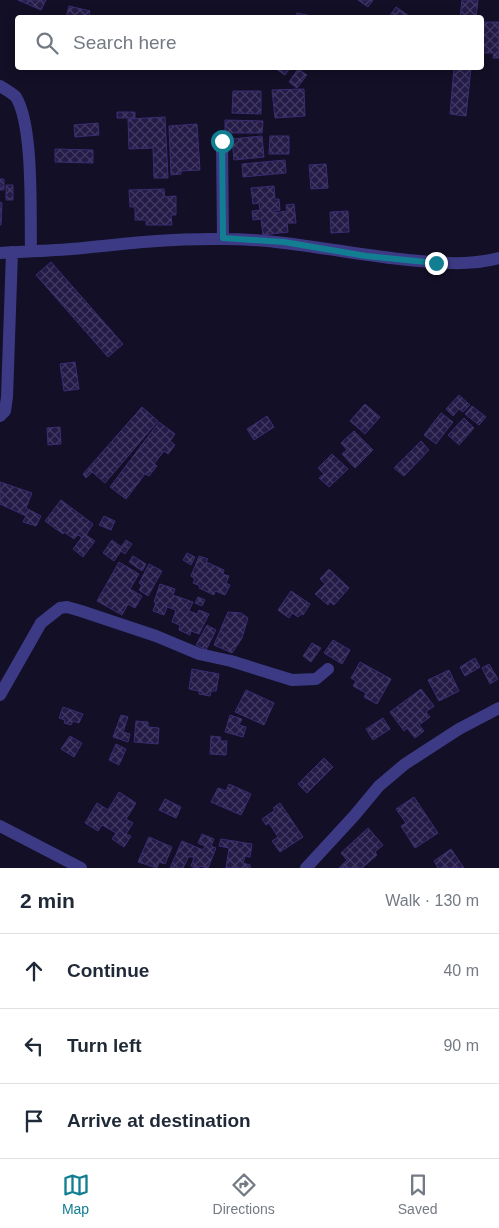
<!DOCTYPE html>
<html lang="en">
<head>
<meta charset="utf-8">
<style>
	:root { --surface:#fff; --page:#f6f6f7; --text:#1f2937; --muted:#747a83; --line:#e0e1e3; --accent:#117e91 }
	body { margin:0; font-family:Helvetica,sans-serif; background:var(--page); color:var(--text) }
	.stop { position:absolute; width:15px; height:15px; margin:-11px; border:4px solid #117e91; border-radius:50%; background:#fff }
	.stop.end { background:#117e91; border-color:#fff; box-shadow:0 1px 5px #0008 }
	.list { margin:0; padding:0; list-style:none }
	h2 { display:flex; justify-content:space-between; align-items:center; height:65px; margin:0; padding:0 20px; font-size:21px }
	h2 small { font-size:16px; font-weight:400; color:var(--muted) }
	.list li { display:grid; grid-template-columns:32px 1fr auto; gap:15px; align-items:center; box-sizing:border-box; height:75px; padding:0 20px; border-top:1px solid var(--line) }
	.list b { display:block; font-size:19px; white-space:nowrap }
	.list em { font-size:16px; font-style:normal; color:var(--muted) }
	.icon { flex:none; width:28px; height:28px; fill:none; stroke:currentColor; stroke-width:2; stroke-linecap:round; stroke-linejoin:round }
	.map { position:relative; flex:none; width:499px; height:868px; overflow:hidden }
	.search { position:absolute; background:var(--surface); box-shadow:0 2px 12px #0003; left:15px; right:15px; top:15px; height:55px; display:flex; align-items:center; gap:12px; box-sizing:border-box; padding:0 18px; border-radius:5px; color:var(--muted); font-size:19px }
	.sheet { height:290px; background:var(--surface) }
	nav { display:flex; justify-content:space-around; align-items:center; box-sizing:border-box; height:70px; border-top:1px solid var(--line); background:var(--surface); font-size:14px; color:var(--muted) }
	nav a { display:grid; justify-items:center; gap:2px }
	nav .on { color:var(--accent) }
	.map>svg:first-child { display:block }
	.building { fill:url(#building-cross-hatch); stroke:#3b2d73 }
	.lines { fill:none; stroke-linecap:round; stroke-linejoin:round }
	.minor { stroke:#3d3a85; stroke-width:12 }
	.route { stroke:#117e91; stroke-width:6 }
</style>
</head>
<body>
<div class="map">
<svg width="499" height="868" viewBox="0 0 499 868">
	<defs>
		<pattern id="building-cross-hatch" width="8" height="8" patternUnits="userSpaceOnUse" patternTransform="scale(1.25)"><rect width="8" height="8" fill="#241b47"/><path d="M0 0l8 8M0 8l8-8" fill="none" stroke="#433b63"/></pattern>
	</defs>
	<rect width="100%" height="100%" fill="#130f26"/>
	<path class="building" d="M18,0h28l-5,10z
		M358,0h15l-5,7z
		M462,0h16l-2,18h-16z
		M69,6l21,5 -1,7h-23z
		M396,7l16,11h-24z
		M297,13l25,5h-26z
		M484,22h15v36h-6l1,-5h-12v-21h2z
		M277,68h13l-5,7 -9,-6z
		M454,68h17l-5,48 -16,-2z
		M298,69l9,6 -10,13 -8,-6z
		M304,89l1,27 -30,2 -3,-28z
		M233,91h28v23l-29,-1z
		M117,112h18v6h-18z
		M165,117l3,61h-14l-1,-30 -24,1 -1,-30z
		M225,120l38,1 -1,12h-37z
		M98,123l1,12 -24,2 -1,-12z
		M197,124l3,46 -19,1v3l-10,1 -2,-49z
		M262,136l2,21 -30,3 -2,-21z
		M270,136h19v18h-20z
		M55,149l38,1v13l-38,-1z
		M285,160l1,13 -43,4 -1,-13z
		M326,164l2,24 -17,1 -2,-24z
		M0,179h4v11h-4z
		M6,185h7v15h-7z
		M274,186l1,13h4l1,11 -6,1v2l13,-2 -1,-6 8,-1 2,19h-9l1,9 -25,3 -2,-16 -8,1 -1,-9 8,-1 -1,-7 -6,1 -2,-16z
		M164,189l1,8 11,-1v19h-5l1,10h-26v-5h-11v-13h-5l-1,-17z
		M0,202l2,1 -1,22h-1z
		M348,211l1,21 -18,1 -1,-21z
		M51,262l72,82 -15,13 -72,-82z
		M75,362l4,27 -15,2 -4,-27z
		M459,395l11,10 -7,7 -4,-3 -6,7 -7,-7z
		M365,404l15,13 -15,17 -15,-13z
		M472,406l14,11 -7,8 -14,-11z
		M142,407l16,14 -53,62 -13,-11 -6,6 -3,-4z
		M441,413l12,9 -17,22 -12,-9z
		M267,416l7,11 -20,13 -7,-11z
		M464,418l10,10 -15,17 -11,-10z
		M159,422l16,12 -5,7 5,4 -7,9 -4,-3 -10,13 3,2 -8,10 -4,-2 -19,25 -16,-12z
		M60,427l1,17 -13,1 -1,-17z
		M354,431l19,19 -18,18 -13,-14 5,-4 -6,-7z
		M421,441l8,9 -25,26 -10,-8z
		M332,454l16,15 -19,18 -10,-9 5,-4 -6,-6z
		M0,482l32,11 -6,15 15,8 -5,10 -13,-4 3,-6 -26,-12z
		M61,500l32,24 -7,11 9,6 -12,16 -10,-8 9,-12 -4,-2 -4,4 -10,-7 -1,2 -18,-13z
		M104,516l11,5 -4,9 -12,-5z
		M112,540l9,7 5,-7 6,4 -7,10 -4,-3 -7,10 -11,-8z
		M187,553l8,4 -4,8 -8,-5z
		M133,556l13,8 -4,7 -13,-9z
		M199,556l9,3 -2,3 18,8 -1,4 6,2 -3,7 4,2 -5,10 -10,-4 -1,4 -15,-7 1,-2 -7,-3 2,-4 -4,-3z
		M119,562l20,12 -9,15 12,7 -7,12 -7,-4 -6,11 -25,-14z
		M149,564l13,7 -14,25 -9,-6 3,-5 -3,-2z
		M329,569l20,19 -15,17 -4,-3 -2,3 -13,-11 10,-10 -5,-5z
		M160,584l15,5 -2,6 20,7 -4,9 8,3 2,-4 10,4 -10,20 -8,-3 -1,4 -11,-5 1,-5 -8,-3 4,-12 -9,-3 -3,8 -11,-4 3,-9h-2z
		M291,591l19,13 -7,11 -2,-1 -3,3 -6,-4 -3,5 -11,-8z
		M198,597l7,3 -3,6 -7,-3z
		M228,612l13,1 7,5 -6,20 -10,15 -18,-8z
		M207,625l9,5 -10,20 -10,-5z
		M333,640l17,10 -8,14 -18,-11z
		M312,643l9,5 -10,14 -8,-6z
		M475,658l5,9 -15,9 -5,-9z
		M360,662l31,17 -14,25 -13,-7 2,-4 -13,-7 3,-5 -5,-3z
		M489,664l9,15 -8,5 -8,-16z
		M192,669l27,5 -3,17h-5l-1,5 -11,-2v-3l-10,-2z
		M449,670l10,21 -20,10 -11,-21z
		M421,689l13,17 -8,6 4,5 -11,8 5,6 -9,7 -8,-10 -3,3 -14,-19z
		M246,690l28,13 -10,22 -29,-13z
		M63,707l20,7 -4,9 -6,-2 -2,4 -7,-2 1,-3 -6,-2z
		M121,715l7,2 -5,15 7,2 -2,8 -15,-5z
		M230,715l12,4 -3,6 7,2 -3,10 -18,-5z
		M383,718l7,11 -17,11 -7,-11z
		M136,721l12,1v5l11,1 -1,16 -24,-2z
		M70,736l12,7 -8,14 -13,-8z
		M211,736l10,1 -1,4h7l-1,14 -16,-1z
		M116,744l10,5 -7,16 -10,-5z
		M324,758l9,9 -26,26 -9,-9z
		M229,784l22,10 -10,21 -30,-13 7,-14 8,3z
		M119,792l17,11 -10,16 7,4 -7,11 5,2 -7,11 -12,-8 4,-6 -14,-8 -4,6 -13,-8 12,-20 11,7z
		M414,797l24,36 -23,15 -14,-22 5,-3 -10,-14z
		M165,799l16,8 -5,11 -17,-8z
		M280,803l23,34 -23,15 -8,-11 6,-4 -9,-14 -3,2 -4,-6 13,-9 -2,-2z
		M368,828l15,17 -8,7 2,3 -15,13h-23l8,-8 -6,-7z
		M202,834l12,5 -3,7 5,2 -8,20 -9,-2v2h-4l-4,-2 3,-8 -5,-2 -6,12h-13l12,-27 21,9 2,-4 -7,-3z
		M149,837l23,10 -7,17 -6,-2 -2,6 -19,-6z
		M221,839l31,5 -2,13 -5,-1 -2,7 7,2v3h-24l3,-20 -10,-2z
		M451,849l13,19h-26l-4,-7z"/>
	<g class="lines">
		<path class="minor" d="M0,86c5,3 12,7 16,11 18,30 14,117 15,154
			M222,141l1,97
			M0,253c28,-2 56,-2 83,-5 47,-5 94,-10 141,-9 62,0 123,15 184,21 30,3 62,6 91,-2
			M0,416l5,-5 2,-14 5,-145
			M0,695l41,-72 19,-15 7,-1 14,4 75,25 43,18 32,7 61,19 24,-1 12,-10
			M0,826l81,42
			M306,868l48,-52 25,-30 26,-22 54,-35 40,-21"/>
	</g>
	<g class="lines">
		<path class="route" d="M222,141l1,97 61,4 82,14 70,7"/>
	</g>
</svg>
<div class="stop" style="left:222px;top:141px"></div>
<div class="stop end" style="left:436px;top:263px"></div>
<div class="search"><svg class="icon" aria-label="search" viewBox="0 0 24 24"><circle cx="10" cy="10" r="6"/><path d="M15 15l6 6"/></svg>Search here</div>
</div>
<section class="sheet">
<h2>2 min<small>Walk · 130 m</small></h2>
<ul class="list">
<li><svg class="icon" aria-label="ahead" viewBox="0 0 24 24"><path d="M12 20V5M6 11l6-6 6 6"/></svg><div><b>Continue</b></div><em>40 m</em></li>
<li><svg class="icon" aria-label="left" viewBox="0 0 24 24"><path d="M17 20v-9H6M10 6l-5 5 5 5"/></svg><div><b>Turn left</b></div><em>90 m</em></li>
<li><svg class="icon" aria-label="arrive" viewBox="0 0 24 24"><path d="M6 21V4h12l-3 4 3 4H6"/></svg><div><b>Arrive at destination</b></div></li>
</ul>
</section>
<nav>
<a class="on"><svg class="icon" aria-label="map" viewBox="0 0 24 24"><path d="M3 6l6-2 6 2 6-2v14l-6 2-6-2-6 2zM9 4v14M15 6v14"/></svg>Map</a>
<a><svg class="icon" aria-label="directions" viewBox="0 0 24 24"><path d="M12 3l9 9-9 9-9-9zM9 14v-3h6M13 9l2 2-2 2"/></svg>Directions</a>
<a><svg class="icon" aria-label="saved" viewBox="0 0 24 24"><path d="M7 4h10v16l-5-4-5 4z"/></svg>Saved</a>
</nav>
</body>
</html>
